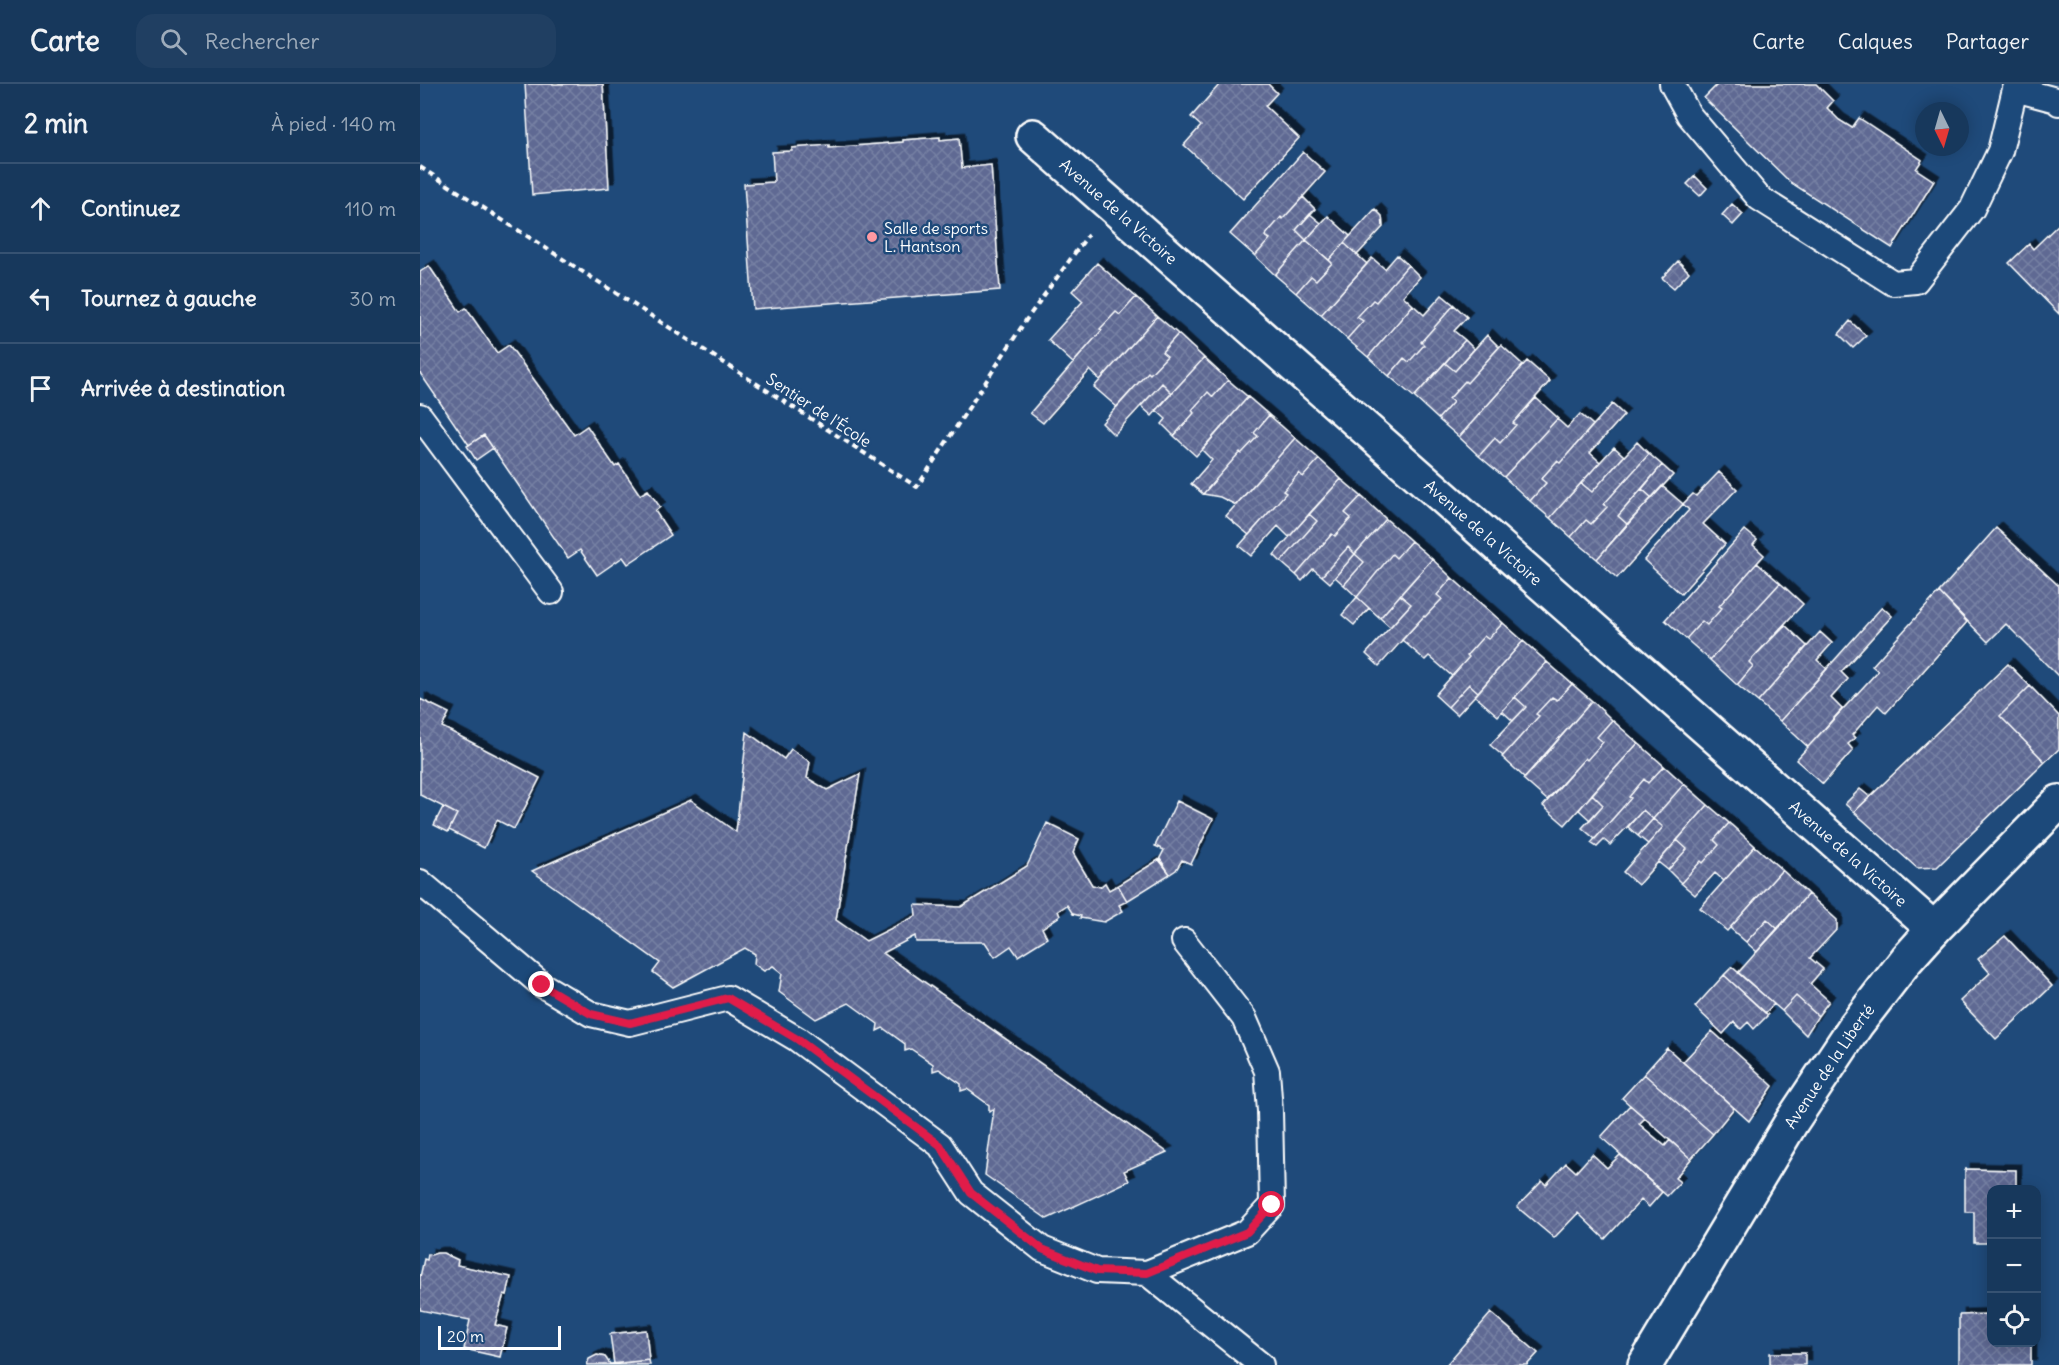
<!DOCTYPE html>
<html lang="fr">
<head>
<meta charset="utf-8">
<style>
	:root { --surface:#17385c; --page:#203f62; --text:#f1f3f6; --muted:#9eacbb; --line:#365272 }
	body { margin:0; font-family:Delius,sans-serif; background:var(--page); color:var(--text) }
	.controls { position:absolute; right:18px; bottom:18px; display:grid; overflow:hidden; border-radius:12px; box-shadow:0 3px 15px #0003 }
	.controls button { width:54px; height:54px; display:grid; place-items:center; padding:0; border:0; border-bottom:2px solid var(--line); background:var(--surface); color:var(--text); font:30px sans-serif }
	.compass { position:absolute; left:1495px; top:18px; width:54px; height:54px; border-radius:50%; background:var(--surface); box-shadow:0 3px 15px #0003; rotate:175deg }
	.scale { position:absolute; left:18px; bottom:15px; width:123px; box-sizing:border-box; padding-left:6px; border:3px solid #fff; border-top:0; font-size:16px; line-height:21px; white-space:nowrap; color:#fff; -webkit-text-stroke:4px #1f4a7a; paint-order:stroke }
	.stop { position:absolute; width:18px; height:18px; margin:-14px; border:4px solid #e11d48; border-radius:50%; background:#fff }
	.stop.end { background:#e11d48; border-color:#fff; box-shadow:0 2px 6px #0008 }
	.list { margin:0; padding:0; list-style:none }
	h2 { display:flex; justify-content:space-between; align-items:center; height:78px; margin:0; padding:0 24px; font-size:26px }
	h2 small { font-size:20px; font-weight:400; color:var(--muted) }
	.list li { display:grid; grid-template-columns:39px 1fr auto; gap:18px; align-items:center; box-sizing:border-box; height:90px; padding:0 24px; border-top:2px solid var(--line) }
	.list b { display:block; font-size:22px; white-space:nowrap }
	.list em { font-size:20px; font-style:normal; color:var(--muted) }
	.icon { flex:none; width:33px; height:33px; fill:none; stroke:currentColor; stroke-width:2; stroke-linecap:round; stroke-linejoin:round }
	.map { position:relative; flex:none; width:1639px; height:1281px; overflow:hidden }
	header { display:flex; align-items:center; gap:36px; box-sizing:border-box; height:84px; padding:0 30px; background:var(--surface); border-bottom:2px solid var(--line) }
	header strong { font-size:28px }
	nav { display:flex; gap:33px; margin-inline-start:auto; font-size:21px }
	.search { width:420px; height:54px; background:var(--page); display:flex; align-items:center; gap:15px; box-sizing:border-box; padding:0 21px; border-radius:18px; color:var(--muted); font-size:22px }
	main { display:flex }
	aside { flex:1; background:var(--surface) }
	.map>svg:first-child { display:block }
	.building { fill:url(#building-cross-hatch); stroke:#fff; stroke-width:1.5; filter:url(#shadow) }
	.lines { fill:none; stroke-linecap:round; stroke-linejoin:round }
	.lane-casing { stroke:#fff; stroke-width:28 }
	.street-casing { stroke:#fff; stroke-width:38 }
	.path { stroke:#fff; stroke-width:4; stroke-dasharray:6 4.5; stroke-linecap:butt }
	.lane { stroke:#1f4a7a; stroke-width:24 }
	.street { stroke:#1f4a7a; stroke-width:33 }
	.route { stroke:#e11d48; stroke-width:8 }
	.poi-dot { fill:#ff9aa2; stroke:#1f4a7a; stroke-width:2 }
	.labels { text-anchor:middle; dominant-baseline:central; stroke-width:5; stroke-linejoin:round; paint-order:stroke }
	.street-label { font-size:16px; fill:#fff; stroke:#1f4a7a }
	.poi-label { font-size:16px; fill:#fff; stroke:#1f4a7a; text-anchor:start }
</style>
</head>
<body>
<header>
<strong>Carte</strong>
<div class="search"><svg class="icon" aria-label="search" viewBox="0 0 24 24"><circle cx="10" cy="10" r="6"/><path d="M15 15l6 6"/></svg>Rechercher</div>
<nav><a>Carte</a><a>Calques</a><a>Partager</a></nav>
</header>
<main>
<aside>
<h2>2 min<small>À pied · 140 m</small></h2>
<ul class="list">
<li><svg class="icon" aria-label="ahead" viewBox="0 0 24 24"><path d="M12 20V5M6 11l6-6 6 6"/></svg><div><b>Continuez</b></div><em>110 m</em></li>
<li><svg class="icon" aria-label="left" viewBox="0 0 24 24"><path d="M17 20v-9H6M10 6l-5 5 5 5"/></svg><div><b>Tournez à gauche</b></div><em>30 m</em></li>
<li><svg class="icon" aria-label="arrive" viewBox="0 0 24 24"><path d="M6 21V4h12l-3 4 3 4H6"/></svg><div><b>Arrivée à destination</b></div></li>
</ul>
</aside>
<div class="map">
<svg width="1639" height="1281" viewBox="0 0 1639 1281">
	<defs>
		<pattern id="building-cross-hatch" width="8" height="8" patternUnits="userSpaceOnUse" patternTransform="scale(1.5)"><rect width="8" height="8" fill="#5e6993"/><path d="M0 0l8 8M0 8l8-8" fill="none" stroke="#7680a3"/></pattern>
		<filter id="shadow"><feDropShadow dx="5.5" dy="-5.5" stdDeviation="0" flood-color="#0009"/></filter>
	</defs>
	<rect width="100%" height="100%" fill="#1f4a7a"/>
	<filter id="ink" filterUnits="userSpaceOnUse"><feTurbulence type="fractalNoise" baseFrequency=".0167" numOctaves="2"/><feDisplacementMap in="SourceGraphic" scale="12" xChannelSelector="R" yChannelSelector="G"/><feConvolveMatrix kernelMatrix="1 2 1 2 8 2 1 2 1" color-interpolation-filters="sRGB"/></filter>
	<g filter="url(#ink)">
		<path class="building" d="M105,0h78l6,104 -77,7z
			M800,0h48l9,9 -12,13 34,32 -56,61 -59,-54 17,-19 -10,-9z
			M1298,0h98l17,17 -6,7 12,12 13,8 7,-10 63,42 -6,9 18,12 -42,67 -102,-66 -86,-84z
			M520,53v3l19,-2 3,30 29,-3 9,125 -247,19 -9,-125 30,-2 -2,-30 20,-1v-3l37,-3v3l74,-6v-2z
			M883,68l22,20 -42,47 -2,-2 -16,19 5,3 -15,17 -25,-22z
			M1275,92l12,12 -7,8 -13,-12z
			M883,113l12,12 -19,21 10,10 -31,35 -20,-19 15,-17 -5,-3 16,-19 2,2z
			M1312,120l11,10 -10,11 -11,-10z
			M955,125l7,7 1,11 -26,28 -13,-12z
			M890,130l11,9 -15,17 -10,-10z
			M908,132l22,20 -21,24 -23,-20z
			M1639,140v90l-50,-51 20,-19 4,5z
			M886,156l26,23 -16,17 -5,-4 -15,17 -21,-18z
			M924,159l23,21 -46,51 -25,-22 15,-17 5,4 16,-17 -3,-3z
			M977,171l11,10 -32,37 -3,-2 -16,17 6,4 -16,18 -26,-24 51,-57 13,11z
			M1258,177l11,11 -15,16 -12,-10z
			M677,179l39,34 -16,18 -4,-3 -16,17 2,1 -29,33 -25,-23 35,-39 -11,-10z
			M988,181l12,12 -17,19 10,9 -45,52 -21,-18 16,-18 -6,-4 16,-17 3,2z
			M9,182l31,46 6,-4 31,45 12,-8 65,90 13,-9 28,41 4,-3 21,31 8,-5 12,17 -5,4 16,24 -43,29 -5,-7 -26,18 -17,-25 -12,8 -84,-123 -15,10 -49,-72v-101z
			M1022,211l12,10 -33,37 3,3 -15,17 -5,-4 -15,18 -21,-19 45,-52 11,10z
			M716,213l21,19 -57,64 -10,-10 -47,53 -13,-10 72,-83 -2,-1 16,-17 4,3z
			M1034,221l13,12 -13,14 11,9 -51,57 -25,-21 15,-18 5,4 15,-17 -3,-3z
			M737,232l21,18 -16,18 5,4 -17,18 -2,-2 -31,35 -23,-20z
			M1430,237l16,15 -13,12 -14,-14z
			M758,250l26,24 -32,35 -10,-10 -48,52 -12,-12 46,-51 2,2 17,-18 -5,-4z
			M1067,251l12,12 -32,36 -2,-2 -16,18 4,3 -15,17 -24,-22 31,-34 10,8z
			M1045,256l9,9 -19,22 -10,-8z
			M1081,261l22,20 -64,72 -21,-18 15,-17 -4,-3 16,-18 2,2z
			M784,274l24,22 -15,17 -5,-5 -16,18 2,3 -20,23 -12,-12 4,-5 -10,-9z
			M1107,277l23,20 -37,42 3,2 -16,18 -5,-5 -16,18 -20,-19z
			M808,296l20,17 -52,59 -22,-20 20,-23 -2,-3 16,-18 5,5z
			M742,299l10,10 -20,23 -11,-10z
			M828,313l21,18 -15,18 4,3 -17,18 -1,-2 -37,42 -12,-10 21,-24 -10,-10z
			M1116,314l22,20 -54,59 -25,-21 16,-18 5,5 16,-18 -3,-2z
			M1192,320l12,11 -34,38 10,9 -50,56 -20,-17 16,-18 -5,-4 16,-18 3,2z
			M1160,330l13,11 -33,38 -3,-2 -16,18 5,4 -16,18 -26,-24 53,-58 10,9z
			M849,331l26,23 -59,67 -16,-8 -17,-3 37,-42 1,2 17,-18 -4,-3z
			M64,351l9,13 -17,12 -9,-14z
			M875,354l24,21 -16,18 -4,-4 -16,18 3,2 -37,42 -23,-19z
			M1217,358l12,12 -45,50 3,3 -16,17 -5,-4 -15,17 -21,-19 31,-35 11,9z
			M1194,363l10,9 -32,36 -11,-9z
			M1229,370l13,11 -44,51 9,8 -30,35 -26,-22 15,-17 5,4 16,-17 -3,-3z
			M899,375l22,20 -52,58 -11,-11 -27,30 -12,-10 47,-53 -3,-2 16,-18 4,4z
			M1242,381l11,10 -21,23 -10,-9z
			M1299,388l18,17 -34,35 22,20 -44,50 -37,-34 45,-50 -6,-6 10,-10 3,2z
			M921,395l20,17 -16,17 6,5 -16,18 -3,-2 -36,41 -15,-13 36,-41 -8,-7z
			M1242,402l21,18 -66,74 -20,-19z
			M1222,405l10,9 -25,26 -9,-8z
			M941,412l25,23 -31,35 -7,-7 -26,29 -9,-7 -11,12 -6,-6 36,-41 3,2 16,-18 -6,-5z
			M889,430l8,7 -36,41 -7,-7z
			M966,435l25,22 -15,17 -4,-4 -35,43 -13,-12 20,-23 -9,-8z
			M1576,444l63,58v91l-53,-53 -18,18 -49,-50z
			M1325,446l12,10 -4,5 11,10 -45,51 3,2 -15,17 -5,-4 -16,18 -21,-19z
			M991,457l21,18 -52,59 -23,-21 35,-43 4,4z
			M928,463l7,7 -25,29 -8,-7z
			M935,470l9,8 -20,23 -9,-8z
			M1012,475l20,19 -15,17 5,4 -17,18 -1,-1 -45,50 -13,-12 45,-50 -11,-9z
			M1337,479l23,20 -70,77 -24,-21 16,-18 5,4 15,-17 -3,-2z
			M1032,494l51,45 -15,16 -4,-3 -17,19 2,2 -17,19 -23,-20 -4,4 -23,-20 22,-24 1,1 17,-18 -5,-4z
			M1360,499l23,21 -54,58 4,4 -16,19 -27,-25z
			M1519,508l28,30 -81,91 -8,-8 -26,30 3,3 -7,6 5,6 -30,34 -27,-24 82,-89 -6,-5z
			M980,511l11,9 -21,23 -10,-9z
			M937,513l12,11 -15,17 -12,-10z
			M1462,523l10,9 -51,56 7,7 -17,19 11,11 -34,38 -28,-26z
			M1083,539l20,18 -45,51 -9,-8 -21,23 -13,-12 34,-38 -2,-2 17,-19 4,3z
			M1365,541l22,21 -49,56 -21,-17 16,-19 -4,-4z
			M1400,548l12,11 -15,17 10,9 -47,52 -22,-19z
			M1103,557l24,21 -49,54 -23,-20z
			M1127,578l25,22 -15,16 -5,-3 -16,17 3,2 -36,40 -13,-11 36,-38 -11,-10z
			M1588,580l22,22 -30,30 45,46 -108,105 -20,1 -63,-56z
			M1049,600l9,8 -21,23 -9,-8z
			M1152,600l20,17 -67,77 -23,-21 37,-41 -3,-2 16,-17 5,3z
			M1610,602l29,30v33l-14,13 -45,-46z
			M1095,613l11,10 -13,14 -11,-10z
			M0,615l29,14 -7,14 98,51 -26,51 -17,-9 -13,28 -35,-18 8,-16 -37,-19z
			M1172,617l20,19 -15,17 6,5 -16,18 -2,-2 -38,42 -24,-21z
			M1192,636l26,23 -73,82 -22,-19 42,-48 2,2 16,-18 -6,-5z
			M327,648l37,27 7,-10 19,13 -3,16 20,12 33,-16 -24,146 30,21 50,-25 -1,-11 46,2 66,-41 20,-43 32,16 -6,14 19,32 8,2 5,-4 4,7 9,-5 9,16 -8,4 4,6 -19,11 -24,-4 1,-2 -8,-2 -6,-9 -9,6 2,5 -18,12 5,10 -29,18 -7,-10 -16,11 -10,-15h-69l-1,-6 -32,17 284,199 -43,19 5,10 -82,38 -62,-44 9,-66 -5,2v-6l-22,-16 -6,2v-7l-22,-15 -6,2v-7l-22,-15 -6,2v-7l-22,-16 -6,3 1,-7 -29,-21 -33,16 -37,-27 3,-19 -9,-7 -9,5 -10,-7 1,-10 -10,-6 -72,39 -20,-15 7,-9 -128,-92 159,-71 45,32z
			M1218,659l26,23 -16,17 -4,-4 -15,18 2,1 -36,41 -13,-11 21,-23 -11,-11z
			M1244,682l20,18 -31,35 -10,-9 -33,35 -6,-5 -7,7 -6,-4 40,-45 -2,-1 15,-18 4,4z
			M1264,700l24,21 -70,80 -15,-13 40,-45 -10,-8z
			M1440,705l10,8 -16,15 -9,-8z
			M1172,710l11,11 -13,15 -11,-10z
			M757,717l36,18 -22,45 -9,-4 -6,10 -6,4 -11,-14 5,-10 -9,-4z
			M1288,721l21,18 -15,17 5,5 -16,18 -2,-2 -20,22 -13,-13 19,-21 -10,-9z
			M23,723l14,7 -9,18 -14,-7z
			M1223,726l10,9 -15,17 -10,-9z
			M1233,735l10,8 -15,17 -10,-8z
			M1309,739l26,23 -31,35 -9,-8 -20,22 -14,-12 20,-22 2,2 16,-18 -5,-5z
			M1257,756l10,9 -19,21 -10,-8z
			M1335,762l27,24 -55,61 -27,-23z
			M740,775l10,15 -43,27 -9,-16z
			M1362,786l26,24 -30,35 -11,-10 -21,23 -16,-14z
			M1388,810l29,26v9l-27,29 13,11 -13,15 19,17 -11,15 -22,-20 -14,15 -44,-38z
			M1347,835l11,10 -21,23 -11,-10z
			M1585,852l47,50 -56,53 -36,-38 30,-28 -12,-14z
			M1312,883l42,37 -9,9 -41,-38z
			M1304,891l44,40 -14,14 -6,-7 -7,7 -7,-7 -11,12 -28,-27z
			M1376,912l22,20 -12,19 -24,-24z
			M1292,947l61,55 -24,35 -66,-59z
			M1247,964l67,60 -21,26 -69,-60z
			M1224,990l69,60 -22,25 -69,-61z
			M1210,1021l15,13 -6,6 26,22 5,-6 21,19 -16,19 5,4 -13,14 -66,-59z
			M1172,1070l15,14 13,-13 42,37 -13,15 -8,-7 -36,39 -27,-26 -24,25 -37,-31 25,-26 4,4 20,-22 10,9z
			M1545,1085l51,1v20h-24v53h-18v-31h-9z
			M17,1169h6l15,7 -1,5 54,12 -4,18 -3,-1 -9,31 12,3 -7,29 -36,-8 6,-29 -50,-10v-33l4,-18 3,1 1,-6 3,1z
			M1071,1229l47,40 -11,12h-81z
			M1572,1230v28h39v23h-72v-50z
			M226,1246l3,30 -35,4 -4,-30z
			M1350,1269h35v12h-35z
			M177,1271l8,2 5,7 39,-4 1,5h-63l2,-6z"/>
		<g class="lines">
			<g class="lane-casing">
				<path id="lane" d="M1252,0l17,31 70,83 134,85 23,-2 56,-72 28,-58 15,-62 41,11 3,3
					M0,332l131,176
					M0,798l122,103 49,29 39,9 98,-25 69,41 143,106 31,48 71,56 55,22 50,2 100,-41 25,-27 -2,-94 -3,-40 -23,-53 -60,-77
					M727,1189l114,92"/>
			</g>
			<g class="street-casing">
				<g id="street">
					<path id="s1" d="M613,52l901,793"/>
					<path id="s2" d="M1225,1281l147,-244 64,-96 51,-66 27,-30 125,-127"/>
				</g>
			</g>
			<path class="path" d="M0,83l497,320 109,-167 62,-85"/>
			<use href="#lane" class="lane"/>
			<use href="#street" class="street"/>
		</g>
	</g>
	<g class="lines" filter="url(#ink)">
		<path class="route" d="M122,901l49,29 39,9 98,-25 69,41 143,106 31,48 71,56 55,22 50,2 100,-41 25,-27"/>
	</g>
	<circle class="poi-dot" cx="452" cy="153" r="6"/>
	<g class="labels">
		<g class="street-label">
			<text stroke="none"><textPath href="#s1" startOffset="114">Avenue de la Victoire</textPath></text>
			<text transform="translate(399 326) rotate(33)">Sentier de l'École</text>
			<text stroke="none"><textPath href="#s1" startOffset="600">Avenue de la Victoire</textPath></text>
			<text stroke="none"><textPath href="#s1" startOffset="1086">Avenue de la Victoire</textPath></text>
			<text stroke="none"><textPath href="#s2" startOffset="351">Avenue de la Liberté</textPath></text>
		</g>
		<g class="poi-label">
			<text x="464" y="144">Salle de sports<tspan x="464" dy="18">L. Hantson</tspan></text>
		</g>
	</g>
</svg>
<div class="controls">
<button>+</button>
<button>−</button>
<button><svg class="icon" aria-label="locate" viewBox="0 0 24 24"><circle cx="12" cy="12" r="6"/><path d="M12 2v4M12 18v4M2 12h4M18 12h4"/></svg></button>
</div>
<svg class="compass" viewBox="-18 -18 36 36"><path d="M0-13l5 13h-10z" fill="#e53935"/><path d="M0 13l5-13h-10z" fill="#9eacbb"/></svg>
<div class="scale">20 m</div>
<div class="stop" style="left:852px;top:1121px"></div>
<div class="stop end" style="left:122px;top:901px"></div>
</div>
</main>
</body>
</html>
